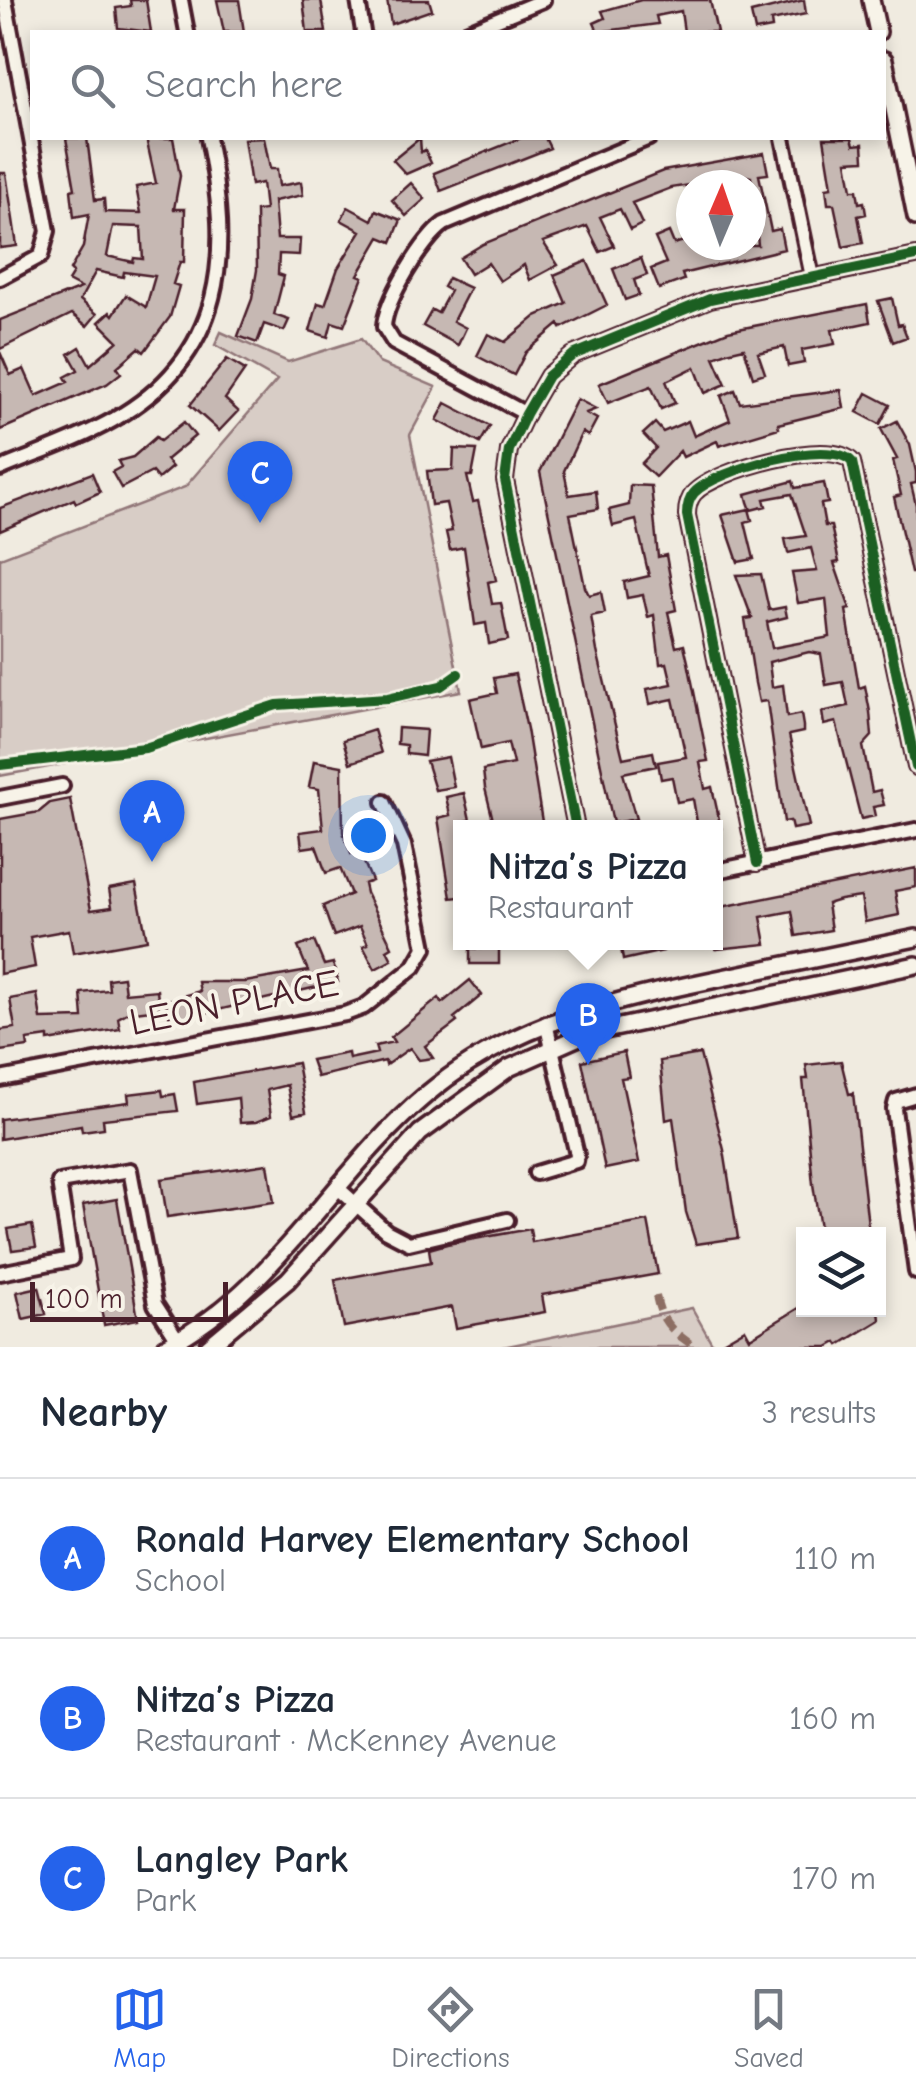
<!DOCTYPE html>
<html lang="en">
<head>
<meta charset="utf-8">
<style>
	:root { --surface:#fff; --page:#f2f2f3; --text:#1f2937; --muted:#747a83; --line:#e0e1e3; --accent:#2563eb }
	body { margin:0; font-family:"Comic Neue",sans-serif; background:var(--page); color:var(--text) }
	.controls { position:absolute; right:30px; bottom:30px; display:grid; overflow:hidden; border-radius:0px; box-shadow:0 5px 15px #0003 }
	.controls button { width:90px; height:90px; display:grid; place-items:center; padding:0; border:0; border-bottom:2px solid var(--line); background:var(--surface); color:var(--text); font:50px sans-serif }
	.compass { position:absolute; left:676px; top:170px; width:90px; height:90px; border-radius:50%; background:var(--surface); box-shadow:0 5px 15px #0003; rotate:2deg }
	.scale { position:absolute; left:30px; bottom:25px; width:198px; box-sizing:border-box; padding-left:10px; border:5px solid #4a1f2b; border-top:0; font-size:28px; line-height:35px; white-space:nowrap; color:#4a1f2b; -webkit-text-stroke:8px #f7f3e8; paint-order:stroke }
	.you { position:absolute; left:368px; top:835px; width:35px; height:35px; margin:-25px; border:8px solid #fff; border-radius:50%; background:#1a73e8; box-shadow:0 0 0 15px #1a73e833 }
	.badge { display:grid; place-items:center; width:65px; height:65px; border-radius:50%; background:var(--accent); color:#fff; font-size:32px; font-weight:700 }
	.pin { position:absolute; translate:-50% -82px; filter:drop-shadow(0 2px 5px #0008) }
	.pin::after { content:''; position:absolute; top:52px; width:35px; height:30px; background:inherit; clip-path:polygon(0 0,100% 0,50% 100%) }
	.popup { position:absolute; left:453px; top:820px; width:270px; height:130px; box-sizing:border-box; display:grid; place-content:center; border-radius:0px; background:var(--surface); filter:drop-shadow(0 2px 8px #0005); font-size:32px; white-space:nowrap; color:var(--muted) }
	.popup b { font-size:38px; color:var(--text) }
	.popup::after { content:''; position:absolute; left:50%; top:100%; margin-left:-20px; border:20px solid transparent; border-top-color:var(--surface) }
	.list { margin:0; padding:0; list-style:none }
	h2 { display:flex; justify-content:space-between; align-items:center; height:130px; margin:0; padding:0 40px; font-size:42px }
	h2 small { font-size:32px; font-weight:400; color:var(--muted) }
	.list li { display:grid; grid-template-columns:65px 1fr auto; gap:30px; align-items:center; box-sizing:border-box; height:160px; padding:0 40px; border-top:2px solid var(--line) }
	.list b { display:block; font-size:38px; white-space:nowrap }
	.list p { margin:0; font-size:32px; white-space:nowrap; color:var(--muted) }
	.list em { font-size:32px; font-style:normal; color:var(--muted) }
	.icon { flex:none; width:55px; height:55px; fill:none; stroke:currentColor; stroke-width:2; stroke-linecap:round; stroke-linejoin:round }
	.map { position:relative; flex:none; width:916px; height:1347px; overflow:hidden }
	.search { position:absolute; background:var(--surface); box-shadow:0 5px 15px #0003; left:30px; right:30px; top:30px; height:110px; display:flex; align-items:center; gap:25px; box-sizing:border-box; padding:0 35px; border-radius:0px; color:var(--muted); font-size:38px }
	.sheet { height:610px; background:var(--surface) }
	nav { display:flex; justify-content:space-around; align-items:center; box-sizing:border-box; height:140px; border-top:2px solid var(--line); background:var(--surface); font-size:28px; color:var(--muted) }
	nav a { display:grid; justify-items:center; gap:5px }
	nav .on { color:var(--accent) }
	.map>svg:first-child { display:block }
	.green { fill:#d8cdc6; stroke:#917678; stroke-width:2.5 }
	.building { fill:#c6b8b3; stroke:#4a1f2b; stroke-width:2.5; fill-rule:evenodd }
	.lines { fill:none; stroke-linecap:round; stroke-linejoin:round }
	.minor-casing { stroke:#4a1f2b; stroke-width:20 }
	.major-casing { stroke:#4a1f2b; stroke-width:22 }
	.minor { stroke:#f7f3e8; stroke-width:12 }
	.major { stroke:#f7f3e8; stroke-width:15 }
	.quiet { stroke:#8d6e63; stroke-width:8; stroke-dasharray:15 8; stroke-linecap:butt }
	.cycleway-casing { stroke:#f7f3e8; stroke-width:16 }
	.cycleway { stroke:#1b5e20; stroke-width:10 }
	.labels { text-anchor:middle; dominant-baseline:central; stroke-width:8; stroke-linejoin:round; paint-order:stroke }
	.street-label { font-size:38px; fill:#4a1f2b; stroke:#f7f3e8 }
</style>
</head>
<body>
<div class="map">
<svg width="916" height="1347" viewBox="0 0 916 1347">
	<rect width="100%" height="100%" fill="#f0ebe0"/>
	<filter id="ink" filterUnits="userSpaceOnUse"><feTurbulence type="fractalNoise" baseFrequency=".01" numOctaves="2"/><feDisplacementMap in="SourceGraphic" scale="20" xChannelSelector="R" yChannelSelector="G"/><feConvolveMatrix kernelMatrix="1 2 1 2 8 2 1 2 1" color-interpolation-filters="sRGB"/></filter>
	<g filter="url(#ink)">
		<path class="green" d="M221,332l67,30 73,-23 18,24 57,24 -26,48 51,256 -461,85v-218l185,-71 92,-107 -62,-35z
			M692,1308l22,39h-211z"/>
		<path class="building" d="M130,0h16l5,32 -33,-4 -2,-20 15,-2z
			M217,0h22l5,32h-20z
			M303,0h18l5,32h-19z
			M387,0h42l3,10 -41,14z
			M641,0h69l7,32h-33l-3,-21 -25,5 2,8 -60,8 -4,-9 11,-5 -3,-7z
			M804,0l2,14 -35,7 1,7 -17,3 -4,-18z
			M66,138h21l8,62 9,-1 1,13 36,1 -5,-26 20,-4 -10,-45h27l7,38 -6,33h11l-1,53h-4l-7,22 6,2 -9,31 -26,35 -5,-4 -22,19 4,6 -14,11 -107,46v-78l10,23 14,-6 12,27 32,-14 -3,-5 13,-7 -9,-16 11,-7 10,18 28,-24 -19,-19 11,-10 3,3 13,-20 20,12 9,-31 -31,-4 -1,5 -27,-6 -16,29 17,14 -10,12 -15,-12 -72,35v-29l81,-32 -13,-7 5,-8 -3,-3 13,-23 6,-33 -15,3 -3,-27 4,-1zM113,226l28,1 2,32 -9,-1 -1,4 -26,-6z
			M264,138l6,31h7l2,17 22,-4 2,13 -29,6 3,38h23l-1,16 -20,-1 -1,20 6,2 -10,39 15,5 -5,11 -20,-7 -7,19 -19,-7 14,-37 5,-29 -1,-59 9,-1 -3,-27 -11,2 -7,-46z
			M420,138l1,14 4,-2 6,13 -25,11 -13,-14z
			M521,138h24l5,10 -109,43 -7,-18z
			M824,138h28l2,7 9,-1 1,16 -17,1 5,29h5l2,13 5,-1 2,12 -8,2 5,27 -20,4 -9,-43h-6l-2,-16 6,-1z
			M764,153l4,21 -9,1 12,56 9,-2 4,20 -102,25 2,6 -25,9 -8,-20 15,-6 -11,-25 14,-6 5,12 17,-5v6h67l-7,-68 -9,-2 -21,5 1,5 -13,-3 -38,6 -39,15 10,21 -12,6 -10,-21 -20,8 14,29 -14,6 -13,-26 -44,16 15,23 -28,15 -6,-15 -24,16 -12,-18 -18,11 -10,-16 23,-14 180,-73z
			M0,173h6l11,73 -17,2z
			M411,183l14,16 -19,17 -14,-16z
			M348,207l24,13 4,-10 25,10 -9,22 -12,-5 -22,38 5,2 -19,49 -12,-4 -4,15 -18,-6 8,-28 7,2 13,-37 23,-37 -20,-11z
			M641,258l6,17 -13,5 5,15 -14,5 -12,-31z
			M587,261l20,44 -46,23 -2,-4 -33,28 -12,23 -37,-19 11,-22 17,8 31,-26 30,-13 -12,-28z
			M448,278l22,10 -17,33 13,7 -8,17 -35,-19 9,-16 6,3 12,-22 -7,-4z
			M892,298l6,27 4,-1 5,13 -14,5 -15,-41z
			M867,304l3,18 -38,8 3,14 -33,6 2,13 -16,3 -4,-19 -26,6 7,20 -12,4 -9,-29 -17,4 -13,5 12,27 -21,9 -10,-26 -29,14 9,22 -14,6 -10,-23 -43,17 -9,-19 129,-53z
			M227,359l18,11 -20,29 13,12 -19,20 -29,-26z
			M735,390l5,13 101,-13 3,18 -66,16 1,4 -60,18 -2,-5 -34,16 -3,-6 -25,26 -14,-13 15,-16 -13,-14 12,-11 8,9 25,-11 6,15 36,-16 -9,-24z
			M867,393l23,12 -10,19 -23,-12z
			M577,399l19,10 -10,4 11,6 -9,17 -6,-4 -18,39 5,24 27,-4 2,18 -28,5 15,73 4,8 12,-3 4,21 -14,3 6,35 26,107 30,-6 3,14 -33,7 13,46 -23,4 -73,-351z
			M446,403l44,23 -10,17 -43,-23z
			M897,421l13,24 6,27v11l-5,1 5,21v68h-5l-17,-76 7,-2 -8,-35 4,-1 -16,-30z
			M184,422l11,14 -29,24 6,7 -14,12 -6,-7 -31,16 -9,-16 9,-5 -3,-6 15,-4 23,-20 4,4z
			M454,449l23,1 -5,26h-5l6,26 5,-1 18,79 -8,2 4,22 9,-1 7,37 -19,4 -3,-21 -11,2 -11,-78 -14,3 -4,-18 6,-1 -6,-28 -15,2 -4,-34 26,-1z
			M92,473l8,19 -24,11 -2,-4 -74,32v-23z
			M793,481l2,7 29,-5 4,20 -7,1 4,22h6l8,36 -5,1 16,46 -4,1 13,78 6,-2 5,26 2,24 -9,10 9,46 8,-2 4,15 -11,2 2,9 -14,3 -25,-97 -12,3 -2,-13 26,-6 -5,-24 -17,3 -5,-31 -12,-2 -40,10 3,25 11,-2 4,32 14,-3 2,12v6l-14,3 20,91 -17,3 -2,-8 -6,1 -17,-121 -8,1 -4,-19 -10,-64 7,-1 -16,-43 25,-1 8,36 16,-3 2,10 -20,5 5,26 58,-11 -4,-38 -28,4 -6,-30 25,-2 -6,-23 -23,5 -3,-14 21,-3 -14,-42 -28,5 2,7 -15,4 -3,-8 -2,-8z
			M630,485l21,1 7,71 8,-2 10,55 -8,2 8,35 8,-2 4,17 20,99 -8,1 5,27 7,-2 9,41h-23l-5,-29 -16,3 -5,-25 -11,2 -3,-17 28,-5 -13,-58 -23,5 -3,-15 25,-5 -5,-21 -7,1 -6,-49 -6,2 -5,-22 -16,3 -3,-16 25,-6 -13,-56 -23,6 -4,-16 20,-5z
			M749,509l3,11 -7,2 9,37 -16,3 -16,-47z
			M515,674l12,55 16,99h-48l-10,-40 -2,-18 30,-6 -5,-21 -27,6 -11,-50 27,-6 -3,-15z
			M398,728l28,2 -2,26 -18,-2v-9l-9,-1z
			M374,730l7,23 -31,10 -7,-23z
			M448,757l6,30 -19,3 -9,-29z
			M314,761l28,5 1,66 8,22 8,-3 13,30 -8,3 2,9 26,54 -5,3 5,10 -17,9 -12,-23 5,-2 -8,-18 -26,10 -5,-13 -6,-17 28,-12 -11,-26 -14,5 -10,-27 -14,2 -2,-16 23,-3 -4,-40 -10,-2z
			M464,793l6,27 -10,3v74l-9,1 -13,-80 12,-3 -4,-18z
			M70,799l21,111 21,-3 -3,-18 27,-5 11,56 -74,13 -4,-23 -39,7 5,30 -35,7v-155l39,-7 11,-9z
			M916,868v19l-21,4 4,24 -34,7 -4,-25 -21,3 -13,4 4,26 -35,6 -4,-25 -31,6 5,27 -50,5v-41z
			M314,941l10,24 9,-2 5,19 -167,39 -6,-20 35,-10 -2,-9h47l63,-11 -10,-24z
			M481,942h18v22h-29v-16l11,1z
			M620,942h41l2,9 -40,9z
			M123,977l2,16 32,-3 2,19 -32,4 -9,5 2,11 -72,12v-4l-21,3 1,7 -28,4v-21l15,-2 -5,-29 27,-5 4,25 42,-1 -2,-25 28,-3 -1,-11z
			M470,980l12,15 -28,23 3,4 -32,24 8,12 -14,2 -9,-12 -24,17 -1,-4 -68,16 -6,-17 37,-7 1,6 28,-6 -2,-7 19,-4 -3,-5 33,-27 15,-12 3,5z
			M624,1052l5,25 -8,1 18,84 -34,7 -23,-108z
			M700,1054l24,96 14,88 -42,6 -10,-32 -13,-94 -7,2 -6,-59z
			M841,1061l8,33 4,-1 16,141h-48l-8,-50 -10,-105h5l-2,-14z
			M297,1063l9,49 -13,3 -6,-30 -20,5 4,26 -15,6 -16,1 -2,-25 -41,6 -3,-22z
			M162,1090l1,6 12,-2 3,17 -75,8 1,9 -22,3 -1,-6 -81,14v-20l129,-17 -1,-8z
			M268,1164l6,38 -107,15 -6,-38z
			M117,1199l21,120 -34,6 -21,-120z
			M648,1221l10,53 -116,21 3,17 -89,16 -4,-21 -108,20 -9,-47 96,-18 -2,-13 18,-5 83,-15 2,13z
			M32,1225l4,22 -24,3 -4,-21z
			M39,1287l7,27 -23,5 -6,-27z
			M804,1305v5h75l1,10 -41,25 -2,-3 -9,5h-114l31,-18 5,9z"/>
		<g class="lines">
			<g class="minor-casing">
				<path id="minor" d="M181,0l6,32
					M358,0l5,32
					M466,32l77,-32
					M783,138l29,139
					M0,278l41,-22 7,-25 -43,-231
					M526,414l-132,-71 -10,-16c1,-26 39,-88 60,-103l205,-86
					M0,469c38,-16 78,-29 113,-49 115,-65 118,-168 95,-282
					M0,798l62,-12
					M576,828l-71,-348 4,-30 17,-36 22,-38 25,-21 137,-56 206,-43
					M757,863l-70,-348c0,-8 1,-15 7,-22 21,-23 137,-56 158,-31l64,305
					M716,871l200,-41
					M0,1079l345,-65 19,-7 50,-40 11,-19 -21,-103 -20,-43
					M916,1095l-20,6 -2,8 22,163
					M536,1173l40,-12 1,-6 -31,-132
					M338,1188l48,43 23,12 98,-23
					M0,1273l71,-14 -12,-77 71,-12 25,134 23,36"/>
			</g>
			<g class="major-casing">
				<path id="major" d="M871,0l7,32
					M884,60l32,157
					M165,1347c110,-56 170,-176 262,-253 86,-72 188,-94 295,-116 65,-13 129,-27 194,-40
					M208,1347l80,-67 132,-147 89,-65 77,-34 330,-69"/>
			</g>
			<use href="#minor" class="minor"/>
			<use href="#major" class="major"/>
			<path class="quiet" d="M656,1296c6,29 17,35 39,51"/>
			<g class="cycleway-casing">
				<path id="cycleway" d="M0,765l145,-17 132,-43 111,-7 53,-12 17,-12
					M576,828l-71,-348 4,-30 17,-36 22,-38 25,-21 137,-56 206,-43
					M757,863l-70,-348c0,-8 1,-15 7,-22 21,-23 137,-56 158,-31l64,305"/>
			</g>
			<use href="#cycleway" class="cycleway"/>
		</g>
	</g>
	<g class="labels">
		<g class="street-label">
			<text transform="translate(234 1003) rotate(-11)">LEON PLACE</text>
		</g>
	</g>
</svg>
<div class="controls">
<button><svg class="icon" aria-label="layers" viewBox="0 0 24 24"><path d="M12 4l9 5-9 5-9-5zM3 14l9 5 9-5"/></svg></button>
</div>
<svg class="compass" viewBox="-18 -18 36 36"><path d="M0-13l5 13h-10z" fill="#e53935"/><path d="M0 13l5-13h-10z" fill="#747a83"/></svg>
<div class="scale">100 m</div>
<div class="you"></div>
<div class="pin badge" style="left:152px;top:862px">A</div>
<div class="pin badge" style="left:588px;top:1065px">B</div>
<div class="popup"><b>Nitza’s Pizza</b>Restaurant</div>
<div class="pin badge" style="left:260px;top:523px">C</div>
<div class="search"><svg class="icon" aria-label="search" viewBox="0 0 24 24"><circle cx="10" cy="10" r="6"/><path d="M15 15l6 6"/></svg>Search here</div>
</div>
<section class="sheet">
<h2>Nearby<small>3 results</small></h2>
<ul class="list">
<li><span class="badge">A</span><div><b>Ronald Harvey Elementary School</b><p>School</p></div><em>110 m</em></li>
<li><span class="badge">B</span><div><b>Nitza’s Pizza</b><p>Restaurant · McKenney Avenue</p></div><em>160 m</em></li>
<li><span class="badge">C</span><div><b>Langley Park</b><p>Park</p></div><em>170 m</em></li>
</ul>
</section>
<nav>
<a class="on"><svg class="icon" aria-label="map" viewBox="0 0 24 24"><path d="M3 6l6-2 6 2 6-2v14l-6 2-6-2-6 2zM9 4v14M15 6v14"/></svg>Map</a>
<a><svg class="icon" aria-label="directions" viewBox="0 0 24 24"><path d="M12 3l9 9-9 9-9-9zM9 14v-3h6M13 9l2 2-2 2"/></svg>Directions</a>
<a><svg class="icon" aria-label="saved" viewBox="0 0 24 24"><path d="M7 4h10v16l-5-4-5 4z"/></svg>Saved</a>
</nav>
</body>
</html>
